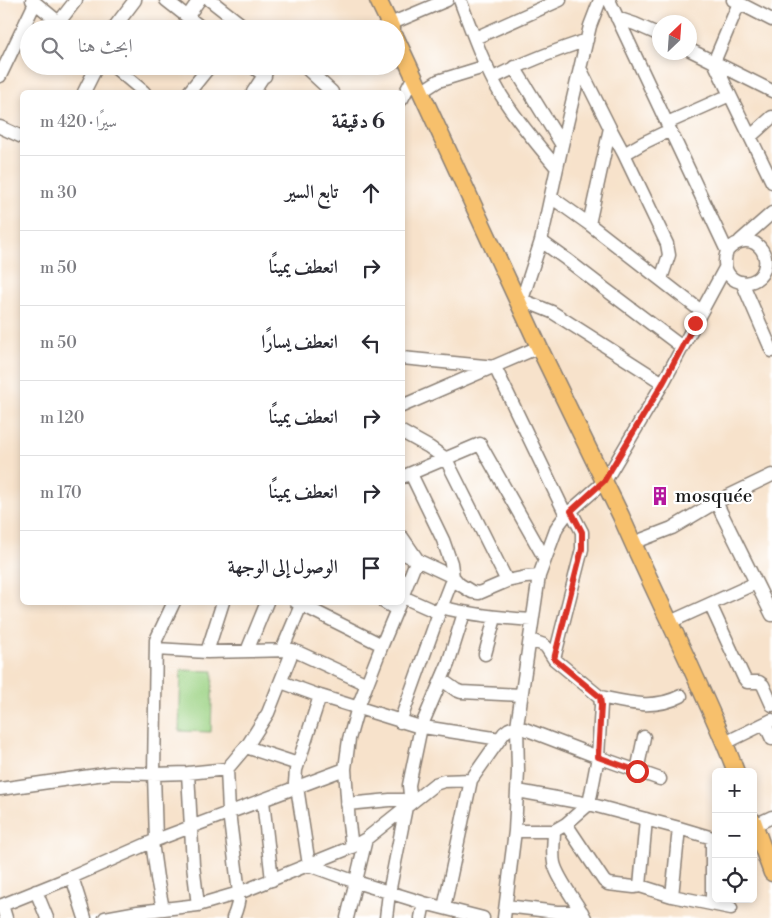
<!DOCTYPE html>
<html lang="ar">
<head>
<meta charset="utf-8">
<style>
	:root { --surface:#fff; --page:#f7f7f7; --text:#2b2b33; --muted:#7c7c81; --line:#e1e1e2 }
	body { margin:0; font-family:"Libre Bodoni",Amiri,serif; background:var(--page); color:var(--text); direction:rtl }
	.controls { position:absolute; right:15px; bottom:15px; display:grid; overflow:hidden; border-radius:8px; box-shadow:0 2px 8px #0003 }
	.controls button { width:45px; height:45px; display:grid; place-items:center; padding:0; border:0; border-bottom:1px solid var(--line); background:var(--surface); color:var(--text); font:25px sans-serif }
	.compass { position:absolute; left:652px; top:15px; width:45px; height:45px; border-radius:50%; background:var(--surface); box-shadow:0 2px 8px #0003; rotate:25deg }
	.stop { position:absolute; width:15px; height:15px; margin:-11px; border:4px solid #d93025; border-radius:50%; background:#fff }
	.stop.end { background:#d93025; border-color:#fff; box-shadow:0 1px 5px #0008 }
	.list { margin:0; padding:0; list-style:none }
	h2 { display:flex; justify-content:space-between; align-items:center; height:65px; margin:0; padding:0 20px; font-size:21px }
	h2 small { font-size:16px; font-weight:400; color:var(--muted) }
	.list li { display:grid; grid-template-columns:32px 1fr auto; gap:15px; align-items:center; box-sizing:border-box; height:75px; padding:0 20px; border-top:1px solid var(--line) }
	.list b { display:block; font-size:19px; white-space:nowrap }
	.list em { font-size:16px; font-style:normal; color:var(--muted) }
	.icon { flex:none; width:28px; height:28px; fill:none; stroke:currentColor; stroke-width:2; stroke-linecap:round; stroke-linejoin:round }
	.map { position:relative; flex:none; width:772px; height:918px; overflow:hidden; direction:ltr }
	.search { position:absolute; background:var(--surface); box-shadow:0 2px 8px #0003; left:20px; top:20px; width:385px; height:55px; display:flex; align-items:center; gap:12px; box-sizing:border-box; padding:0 18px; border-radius:28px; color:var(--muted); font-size:19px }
	.panel { position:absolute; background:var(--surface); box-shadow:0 2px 8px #0003; left:20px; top:90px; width:385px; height:515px; border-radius:8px; direction:rtl }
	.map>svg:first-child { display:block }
	.green { fill:#9dd385; stroke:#5c7850 }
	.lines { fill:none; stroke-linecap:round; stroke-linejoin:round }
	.minor-casing { stroke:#8a7f74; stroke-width:15 }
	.major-casing { stroke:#8a7f74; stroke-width:19 }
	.minor { stroke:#fff; stroke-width:12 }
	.major { stroke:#f7c06c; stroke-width:16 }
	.route { stroke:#d93025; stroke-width:6 }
	.labels { text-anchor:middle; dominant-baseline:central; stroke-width:4.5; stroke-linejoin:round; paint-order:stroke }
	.poi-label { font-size:19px; fill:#1c1c1c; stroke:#fff; text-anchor:start }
</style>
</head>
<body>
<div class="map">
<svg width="772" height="918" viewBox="0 0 772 918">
	<rect width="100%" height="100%" fill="#fff"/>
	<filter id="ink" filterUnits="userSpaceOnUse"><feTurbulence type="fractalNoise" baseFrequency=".02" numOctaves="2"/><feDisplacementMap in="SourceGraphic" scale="10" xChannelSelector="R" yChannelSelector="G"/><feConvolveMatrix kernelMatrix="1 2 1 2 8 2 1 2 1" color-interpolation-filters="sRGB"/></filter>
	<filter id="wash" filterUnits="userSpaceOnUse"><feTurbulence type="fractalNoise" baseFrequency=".0096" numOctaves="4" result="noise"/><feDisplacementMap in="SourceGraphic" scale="20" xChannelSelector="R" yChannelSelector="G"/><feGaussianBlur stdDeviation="1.12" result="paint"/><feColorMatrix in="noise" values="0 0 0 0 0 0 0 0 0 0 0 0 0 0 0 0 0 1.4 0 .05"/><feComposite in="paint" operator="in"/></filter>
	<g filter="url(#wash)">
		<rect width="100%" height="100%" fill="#f7e2cb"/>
		<path class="green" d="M181,670l32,1 -2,61 -32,-1z"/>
	</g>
	<g filter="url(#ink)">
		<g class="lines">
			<g class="minor-casing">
				<path id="minor" d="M32,0l35,29
					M166,0l37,29
					M210,0l37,29
					M460,0c12,32 24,66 41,95 16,26 37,50 56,73
					M609,0l118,251c-12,36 34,42 38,14 1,-5 0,-10 -3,-15 -10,-14 -25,-10 -35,1
					M733,0l39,20
					M739,3l-25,59 58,120
					M188,16l11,-16
					M617,18l18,6 25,11
					M59,22l17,-22
					M390,24l57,-24
					M113,29l22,-29
					M475,38l85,-38
					M690,50l82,41
					M113,66l31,26
					M252,66l13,10
					M304,66l28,26
					M514,67l48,78
					M580,68l30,60 14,26 43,90 2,11 -8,24
					M0,76l35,-73
					M493,78c30,-15 61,-27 94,-38
					M84,92l13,-26
					M189,92l21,-26
					M253,92l17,-26
					M421,92l17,-11 49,-15
					M402,99l12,-23
					M667,123l63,-28
					M0,127l22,10
					M751,136l21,-19
					M624,154l19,-11 27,-13
					M551,197l38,27 112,87
					M589,224l21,-96
					M541,241l25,18 39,30 77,58
					M740,241l32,-28
					M742,282l30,69
					M522,300l30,12 111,71
					M520,306l21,-65 21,-96 28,-119 10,-26
					M402,358l93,9 71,148
					M402,406l137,-59
					M402,432l27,15 17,12 61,122
					M402,477l78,-33 65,115
					M716,502l56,113
					M402,537l15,22 -15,38
					M633,543l39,-15 44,-26 56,-27
					M402,553l51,24 6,7 13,8 7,1 28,-12 19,-4 13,-1
					M403,597l36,16
					M296,602l86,43
					M384,602l12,7
					M710,604l34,74 3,4h12l4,3 9,20
					M441,607c30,8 60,11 91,13
					M670,622l86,-39
					M156,649l51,3 86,-2 74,34
					M282,650l19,-45
					M247,651l20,-49
					M207,652l16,-50
					M485,654l10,-36
					M554,659l28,-110v-17l-11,-21
					M442,680l14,10 5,2 60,3
					M281,682l39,14 97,30 83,13
					M320,696l-24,74 -1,13 2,4 12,78 47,17 68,21 59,15
					M600,697c29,6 54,13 81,-1
					M400,722l39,-109 14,-36 -2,-14 -8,-23 -32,-66
					M765,724l7,15
					M725,743l47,-23
					M246,747l52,17
					M637,771l7,-34
					M188,773l5,92 5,40
					M0,789l111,-16 43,1 34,-1 39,-4
					M518,791l71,13 90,24 37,11
					M414,800l-4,-5 -1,-10 12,-58 27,-63 16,-51
					M263,801l9,79
					M347,804l43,-4h13l2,3 1,4 -17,86 -3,25
					M566,824l38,57 4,3 26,3 6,-1 32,10 59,12
					M755,825l17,-8
					M515,831h39l12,-7 23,-20 9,-47 3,-52 -1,-8 -46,-38 -7,-11 -3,-3 -14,-5
					M554,831c0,10 -2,22 0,32 3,15 23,40 31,55
					M156,840l-2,-66 2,-134 18,-38
					M152,842l5,36 6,31
					M352,847l-3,-23 -4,-55 4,-30 9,-32 24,-62 18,-43
					M72,877l13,41
					M640,886l6,-67
					M36,891l11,27
					M672,896l7,-68
					M712,904v-66
					M2,905l4,13
					M0,906l72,-29 84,-37 189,-71
					M506,906l51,6h25
					M444,908l27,-128 33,-47 5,-4 8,-3 81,31 62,22
					M105,918l33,-6 60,-7 41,-12 113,-46 14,-8 69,-55 9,-3 27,-1
					M233,918c4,-9 6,-16 6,-25l-10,-81 -2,-43 22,-26 19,-30 25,-63
					M347,918l19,-79
					M421,918l3,-15
					M504,918l11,-87 3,-60 -1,-45 22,-150 18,-49 9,-12 39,-34 58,-98 62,-115"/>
			</g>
			<g class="major-casing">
				<path id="major" d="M378,0l14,29
					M396,38l143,309 82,169c21,49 45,98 68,147 16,36 33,71 47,109
					M753,821l19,52"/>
			</g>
			<use href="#minor" class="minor"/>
			<use href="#major" class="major"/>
		</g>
	</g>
	<g class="lines" filter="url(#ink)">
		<path class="route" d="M637,771l-39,-14 3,-52 -1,-8 -46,-38 28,-110v-17l-11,-21 33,-30 59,-98 32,-60"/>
	</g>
	<defs>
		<g id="building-bare" transform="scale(1.5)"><path d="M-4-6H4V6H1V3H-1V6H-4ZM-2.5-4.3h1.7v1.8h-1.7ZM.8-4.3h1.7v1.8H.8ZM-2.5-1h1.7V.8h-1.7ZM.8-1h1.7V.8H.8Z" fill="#b5179e" stroke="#fff" stroke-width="2.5" paint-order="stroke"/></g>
	</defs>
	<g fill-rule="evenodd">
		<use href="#building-bare" x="660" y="496"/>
	</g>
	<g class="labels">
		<g class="poi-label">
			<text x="675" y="496">mosquée</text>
		</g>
	</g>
</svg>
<div class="controls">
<button>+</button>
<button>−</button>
<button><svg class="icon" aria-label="locate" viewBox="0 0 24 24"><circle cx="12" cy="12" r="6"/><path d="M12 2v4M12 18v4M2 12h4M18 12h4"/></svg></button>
</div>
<svg class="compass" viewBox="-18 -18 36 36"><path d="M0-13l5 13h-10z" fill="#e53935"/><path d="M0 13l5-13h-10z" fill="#7c7c81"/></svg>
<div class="stop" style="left:637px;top:771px"></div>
<div class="stop end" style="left:695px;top:323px"></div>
<div class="search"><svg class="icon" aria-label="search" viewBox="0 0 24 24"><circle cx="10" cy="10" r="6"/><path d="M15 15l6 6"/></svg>ابحث هنا</div>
<section class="panel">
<h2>6 دقيقة<small>سيرًا · 420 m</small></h2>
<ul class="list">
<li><svg class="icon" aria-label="ahead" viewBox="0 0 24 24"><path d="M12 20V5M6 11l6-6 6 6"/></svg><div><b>تابع السير</b></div><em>30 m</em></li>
<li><svg class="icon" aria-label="right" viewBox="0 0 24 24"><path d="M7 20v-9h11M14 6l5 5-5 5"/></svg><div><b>انعطف يمينًا</b></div><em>50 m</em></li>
<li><svg class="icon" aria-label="left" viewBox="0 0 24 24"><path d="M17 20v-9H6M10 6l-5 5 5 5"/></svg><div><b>انعطف يسارًا</b></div><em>50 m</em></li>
<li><svg class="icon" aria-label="right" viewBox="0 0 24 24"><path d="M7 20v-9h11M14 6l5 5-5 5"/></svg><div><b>انعطف يمينًا</b></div><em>120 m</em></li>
<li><svg class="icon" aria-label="right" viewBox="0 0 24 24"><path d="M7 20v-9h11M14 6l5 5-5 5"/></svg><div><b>انعطف يمينًا</b></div><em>170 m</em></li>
<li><svg class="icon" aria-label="arrive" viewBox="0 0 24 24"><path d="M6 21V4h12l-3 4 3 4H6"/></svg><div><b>الوصول إلى الوجهة</b></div></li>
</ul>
</section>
</div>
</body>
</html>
